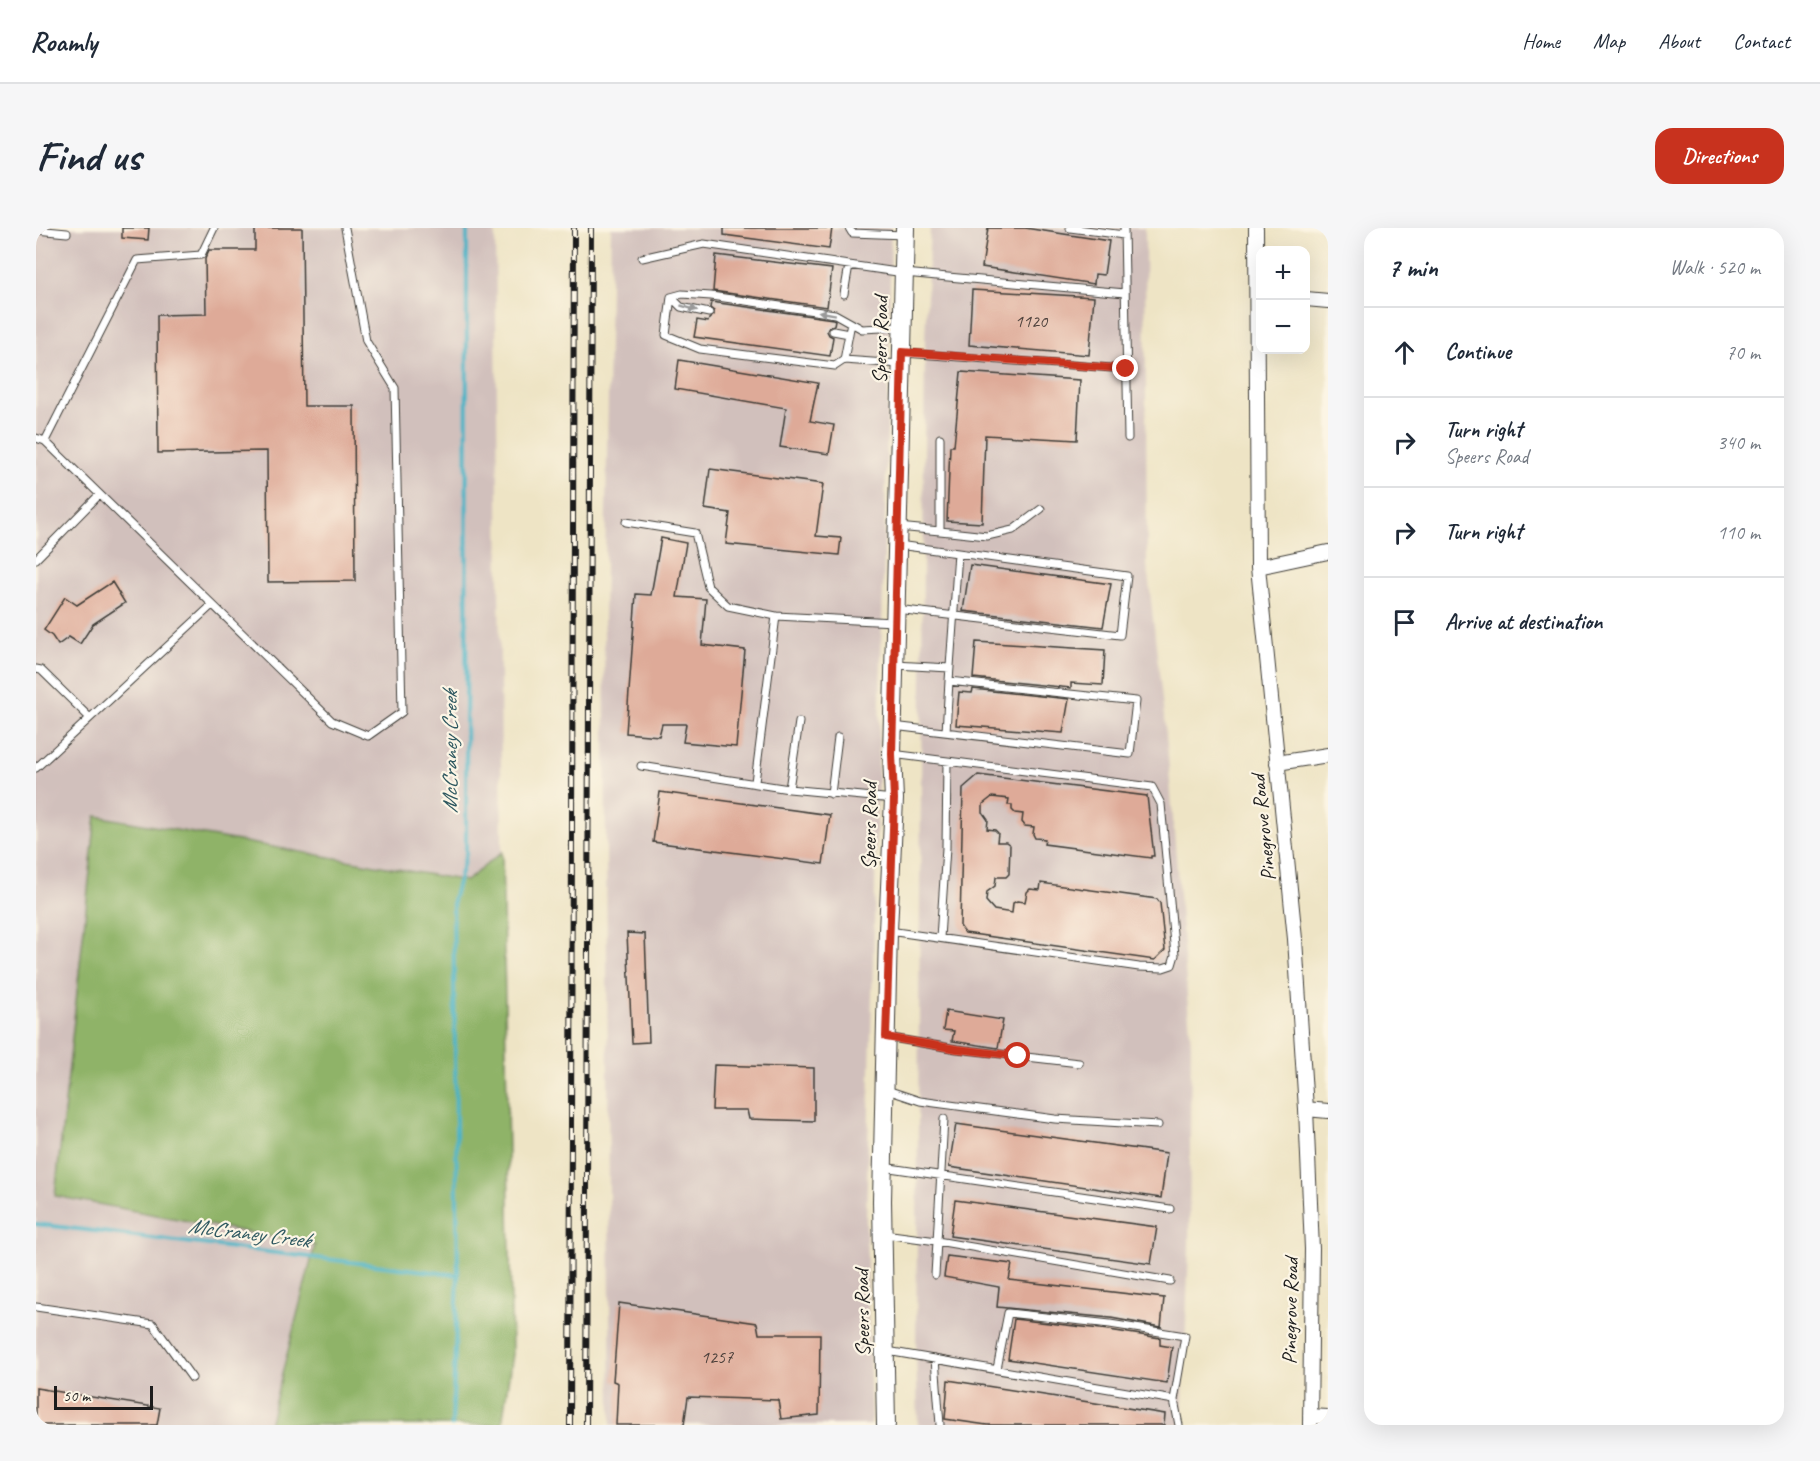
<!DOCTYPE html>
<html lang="en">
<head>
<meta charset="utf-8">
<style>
	:root { --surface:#fff; --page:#f6f6f7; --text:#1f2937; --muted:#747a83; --line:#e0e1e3; --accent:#c8321e }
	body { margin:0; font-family:Caveat,sans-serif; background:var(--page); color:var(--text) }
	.controls { position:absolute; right:18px; top:18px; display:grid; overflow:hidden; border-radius:12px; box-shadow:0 6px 24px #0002 }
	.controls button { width:54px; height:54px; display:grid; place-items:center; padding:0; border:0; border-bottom:2px solid var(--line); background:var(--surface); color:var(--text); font:30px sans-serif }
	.scale { position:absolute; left:18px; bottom:15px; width:99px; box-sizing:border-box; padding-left:6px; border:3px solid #1c1c1c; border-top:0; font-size:16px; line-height:21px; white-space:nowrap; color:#1c1c1c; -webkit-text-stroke:4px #fcf5e5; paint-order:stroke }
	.stop { position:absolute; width:18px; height:18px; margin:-14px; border:4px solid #c8321e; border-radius:50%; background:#fff }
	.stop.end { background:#c8321e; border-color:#fff; box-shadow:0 2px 6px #0008 }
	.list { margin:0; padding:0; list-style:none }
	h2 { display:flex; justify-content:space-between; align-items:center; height:78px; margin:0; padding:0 24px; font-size:26px }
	h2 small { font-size:20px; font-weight:400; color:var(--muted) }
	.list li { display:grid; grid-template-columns:39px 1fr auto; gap:18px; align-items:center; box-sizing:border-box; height:90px; padding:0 24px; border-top:2px solid var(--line) }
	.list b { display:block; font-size:22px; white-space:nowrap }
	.list p { margin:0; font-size:20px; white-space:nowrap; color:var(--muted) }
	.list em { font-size:20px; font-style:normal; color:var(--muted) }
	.icon { flex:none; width:33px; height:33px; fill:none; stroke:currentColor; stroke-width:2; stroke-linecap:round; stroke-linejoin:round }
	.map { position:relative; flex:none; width:1292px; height:1197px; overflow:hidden; border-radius:18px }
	header { display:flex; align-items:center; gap:36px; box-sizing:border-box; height:84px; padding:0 30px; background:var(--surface); border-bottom:2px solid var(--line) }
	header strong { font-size:28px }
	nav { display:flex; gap:33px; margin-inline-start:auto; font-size:21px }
	.intro { display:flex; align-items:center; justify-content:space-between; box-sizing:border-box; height:144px; padding:0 36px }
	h1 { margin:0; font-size:42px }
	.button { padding:15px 27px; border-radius:18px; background:var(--accent); color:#fff; font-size:21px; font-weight:700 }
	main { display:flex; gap:36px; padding:0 36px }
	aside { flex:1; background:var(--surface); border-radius:18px; box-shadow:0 6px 24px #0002 }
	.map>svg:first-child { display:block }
	.industrial { fill:#d1c0bc }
	.forest { fill:#8fb368; stroke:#566842; stroke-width:1.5 }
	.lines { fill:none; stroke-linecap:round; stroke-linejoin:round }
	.stream { stroke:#49b3c6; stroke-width:4 }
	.building { fill:#deaa98 }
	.lane-casing { stroke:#3c3a35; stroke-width:9 }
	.street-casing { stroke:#3c3a35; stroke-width:16 }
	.secondary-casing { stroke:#3c3a35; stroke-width:20 }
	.lane { stroke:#fff; stroke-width:7 }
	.street { stroke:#fff; stroke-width:14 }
	.secondary { stroke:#fff; stroke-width:18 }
	.rail-casing { stroke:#1c1c1c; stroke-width:6 }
	.rail { stroke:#fcf5e5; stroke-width:4; stroke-dasharray:11; stroke-linecap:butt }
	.oneway { fill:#999 }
	.route { stroke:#c8321e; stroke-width:8 }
	.labels { text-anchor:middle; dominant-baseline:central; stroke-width:4.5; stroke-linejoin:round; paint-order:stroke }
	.number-label { font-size:18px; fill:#4c403b }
	.street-label { font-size:21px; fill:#1c1c1c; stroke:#fcf5e5 }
	.water-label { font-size:22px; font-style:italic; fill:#2e5860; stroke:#fcf5e5 }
</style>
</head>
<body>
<header>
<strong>Roamly</strong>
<nav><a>Home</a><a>Map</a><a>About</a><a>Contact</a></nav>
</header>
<div class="intro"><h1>Find us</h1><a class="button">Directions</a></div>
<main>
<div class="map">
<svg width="1292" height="1197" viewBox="0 0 1292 1197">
	<rect width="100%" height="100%" fill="#fcf5e5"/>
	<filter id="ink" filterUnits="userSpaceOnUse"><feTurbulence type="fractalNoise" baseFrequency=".0167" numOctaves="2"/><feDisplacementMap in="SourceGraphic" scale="12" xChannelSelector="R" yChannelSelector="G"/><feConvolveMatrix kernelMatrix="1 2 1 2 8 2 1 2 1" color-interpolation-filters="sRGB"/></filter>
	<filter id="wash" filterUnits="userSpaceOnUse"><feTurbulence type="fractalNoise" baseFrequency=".008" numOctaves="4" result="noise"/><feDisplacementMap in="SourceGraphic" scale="24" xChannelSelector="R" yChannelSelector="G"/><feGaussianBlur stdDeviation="1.35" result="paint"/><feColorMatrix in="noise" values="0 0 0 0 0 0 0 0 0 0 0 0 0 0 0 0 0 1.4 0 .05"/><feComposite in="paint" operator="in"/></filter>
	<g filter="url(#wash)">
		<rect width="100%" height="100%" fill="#eee4c5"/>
		<path class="industrial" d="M0,0h459l7,624 -36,29 -370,-64 -41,379 260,49 -46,180h-233z
			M575,0h280l-3,170 -22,824 5,203h-260l-7,-804z
			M894,0h215l2,337 20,179 24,300 -2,203 -7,178h-264l-2,-78 9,-1008z"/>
		<path class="forest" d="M60,588l370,65 36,-29 10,502 -10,71h-233l46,-180 -260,-49z"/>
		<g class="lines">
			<path class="stream" d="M0,996l422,51 -6,150
				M422,1047l-5,-375 13,-46 1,-626"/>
		</g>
		<g id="blocks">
			<path class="building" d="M86,0h27l-1,12 -26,-2z
				M219,0h47l2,178h50l1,175 -87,1 -1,-131 -109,2 -1,-138 49,-1 -1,-55 4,-9h46z
				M688,0h108l-3,21 -105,-14z
				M952,0h37l84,13 -5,34 -9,-1 -1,10 -112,-17z
				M680,27l116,14 -5,38 -114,-16z
				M936,62l122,7 -5,58 -120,-10z
				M675,74l122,17 2,1 -1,5 -5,2 -2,4 2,4 4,2 -3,19 -136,-19 3,-17 11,2 1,-3 5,-4v-4l-4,-3z
				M643,132l139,23 -8,38 24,4 -5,29 -49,-7 6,-39 -111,-19z
				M925,144l119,8 -3,60 -92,-5 -3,88 -35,-2 3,-75h4z
				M674,241l113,15 -7,52 25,2 -2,17 -113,-11 4,-31 -25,-4z
				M625,310l25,5 -9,54 29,2 -4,46 43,5 -9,97 -53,-5 3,-18h-24l-3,12 -33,-3 10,-139 15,1z
				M934,337l141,19 -8,43 -140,-16z
				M76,354l13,21 -32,21 -13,20 -11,-7 -11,8 -6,-9 -8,-6 21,-33 12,8z
				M940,414l129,8 -2,35 -32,-2v5l-98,-10z
				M937,461l96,10 -6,34 -107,-8 3,-33 13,1z
				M942,547l169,21 7,60h-3v2l-107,-14 1,-5 -10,-1 -2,-4 1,-7 -9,-1 -3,-4 1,-8 -8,-1 -3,-3v-5h-4l1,-6 -17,-2 -9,7v9l5,7 -1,9 8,1 3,3 -1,9h9l4,3 -1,29 -3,3h-10l-1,9 -8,6 -1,9 8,9 18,3 1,-10 4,-2 8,1 2,-10 3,-3 10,1 1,-7 116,16 3,4 5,47 -10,10 -190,-27 -5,-7 3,-138z
				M624,564l170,23 -7,49 -170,-22z
				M591,705l18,1 4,108 -17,1z
				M910,783l57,9 -5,28 -46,-7 2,-10 -11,-1z
				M678,837l100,3v53l-65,-2 -2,-9h-35z
				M920,896l211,29 -6,45 -212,-31z
				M919,972l202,27 -6,37 -201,-28z
				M911,1028l65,8 -3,16 155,18 -3,29 -50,-9 -114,-11 2,-20 -55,-10z
				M583,1075l138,20 2,11h61l-1,81 -38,4 -3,-19 -90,-3 -4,28h-68l2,-42 -5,-2z
				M978,1091l95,11 51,8v7l12,2 -5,36 -159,-24z
				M912,1152l217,34 -1,11h-177l-42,-6z
				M0,1160l124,20 -3,17h-121z"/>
		</g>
	</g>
	<g filter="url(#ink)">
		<use href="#blocks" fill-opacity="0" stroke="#3c3a35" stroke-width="1.5"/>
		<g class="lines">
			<g class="lane-casing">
				<path id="lane" d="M813,0l3,5 53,2
					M1034,0l54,7
					M1088,0l4,210
					M0,2l31,3
					M606,30l62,-14 200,29 221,20
					M808,66l5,-29
					M635,69l11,-3 29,2 124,18 27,15 40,-2
					M635,69l-5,38 34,14 135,17 9,-6
					M635,69l10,10 28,6
					M815,95l-7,37 56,4
					M797,103l16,3
					M868,125l222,16
					M0,210l9,3 92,-181 64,-5 13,-27
					M9,213l287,280 36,15 34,-24 -7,-324 -29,-47 -21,-113
					M590,294l69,11 13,54 20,19 48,10
					M862,299l42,4v-93
					M904,303l47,5 26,-6 28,-21
					M862,317l60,8
					M0,331l63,-64
					M859,437l55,3
					M0,441l5,1 48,47
					M857,498l237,28 6,-53 -187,-20 9,-128 169,23 -7,59 -224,-26
					M910,504l3,-51
					M605,538l148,23 105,10
					M0,540l176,-163
					M719,554l21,-166 118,6
					M753,561l10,-67
					M795,566l7,-57
					M853,703l250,36 24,1 9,-3 3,-10 -14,-151 -9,-17 -260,-33
					M904,710l6,-90 1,-87
					M850,809l71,12 122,14
					M851,862l33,11 135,18 103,6
					M847,939l287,42
					M848,1006l53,7 7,-122
					M899,1047l2,-34 233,40
					M0,1079l117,17 39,54
					M851,1123l287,49 11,-64 -75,-12 -102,-11 -11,56
					M899,1131l5,66
					M1138,1172l5,25"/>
			</g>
			<g class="street-casing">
				<path id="street" d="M1220,0l2,339 37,372 11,170 6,140 -2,176
					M1270,71l22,2
					M1222,339l70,-15
					M1241,535l51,-8
					M1270,881l22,2
					M1274,1188l18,1"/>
			</g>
			<g class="secondary-casing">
				<path id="secondary" d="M850,1197l-4,-224 6,-270 6,-132 -2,-45 13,-526"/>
			</g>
			<use href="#lane" class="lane"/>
			<use href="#street" class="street"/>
			<use href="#secondary" class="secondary"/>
			<g class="rail-casing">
				<path id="rail" d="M534,1197l4,-1197
					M550,1197l5,-1197"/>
			</g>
			<use href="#rail" class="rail"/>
		</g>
		<defs><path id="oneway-solid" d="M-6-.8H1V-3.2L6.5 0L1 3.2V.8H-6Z" transform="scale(1.5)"/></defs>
		<g class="oneway">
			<use href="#oneway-solid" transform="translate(653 80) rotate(17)"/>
			<use href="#oneway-solid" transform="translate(791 85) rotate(-170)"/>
		</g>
	</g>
	<g class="lines" filter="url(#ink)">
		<path class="route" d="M982,828l-61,-7 -71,-12 8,-238 -2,-45 10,-402 224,17"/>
	</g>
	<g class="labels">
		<g class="number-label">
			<text x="995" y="93">1120</text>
			<text x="681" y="1129">1257</text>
		</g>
		<g class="street-label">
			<text transform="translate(844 112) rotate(-89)">Speers Road</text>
			<text transform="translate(833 598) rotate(-89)">Speers Road</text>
			<text transform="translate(1227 600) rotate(-96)">Pinegrove Road</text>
			<text transform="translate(1254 1083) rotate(-89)">Pinegrove Road</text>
			<text transform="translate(826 1085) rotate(-91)">Speers Road</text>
		</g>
		<g class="water-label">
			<text transform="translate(414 524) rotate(-90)">McCraney Creek</text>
			<text transform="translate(213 1005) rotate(7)">McCraney Creek</text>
		</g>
	</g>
</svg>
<div class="controls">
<button>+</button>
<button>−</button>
</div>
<div class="scale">50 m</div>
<div class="stop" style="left:982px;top:828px"></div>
<div class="stop end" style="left:1090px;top:141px"></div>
</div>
<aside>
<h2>7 min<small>Walk · 520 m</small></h2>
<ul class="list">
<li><svg class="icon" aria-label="ahead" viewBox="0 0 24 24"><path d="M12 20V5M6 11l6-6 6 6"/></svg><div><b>Continue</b></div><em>70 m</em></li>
<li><svg class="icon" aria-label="right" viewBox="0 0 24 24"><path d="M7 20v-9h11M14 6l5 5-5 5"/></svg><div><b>Turn right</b><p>Speers Road</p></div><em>340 m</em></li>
<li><svg class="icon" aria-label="right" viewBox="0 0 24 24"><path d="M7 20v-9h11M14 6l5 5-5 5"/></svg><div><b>Turn right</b></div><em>110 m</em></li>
<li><svg class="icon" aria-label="arrive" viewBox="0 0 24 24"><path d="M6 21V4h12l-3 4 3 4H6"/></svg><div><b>Arrive at destination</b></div></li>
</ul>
</aside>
</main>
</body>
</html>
